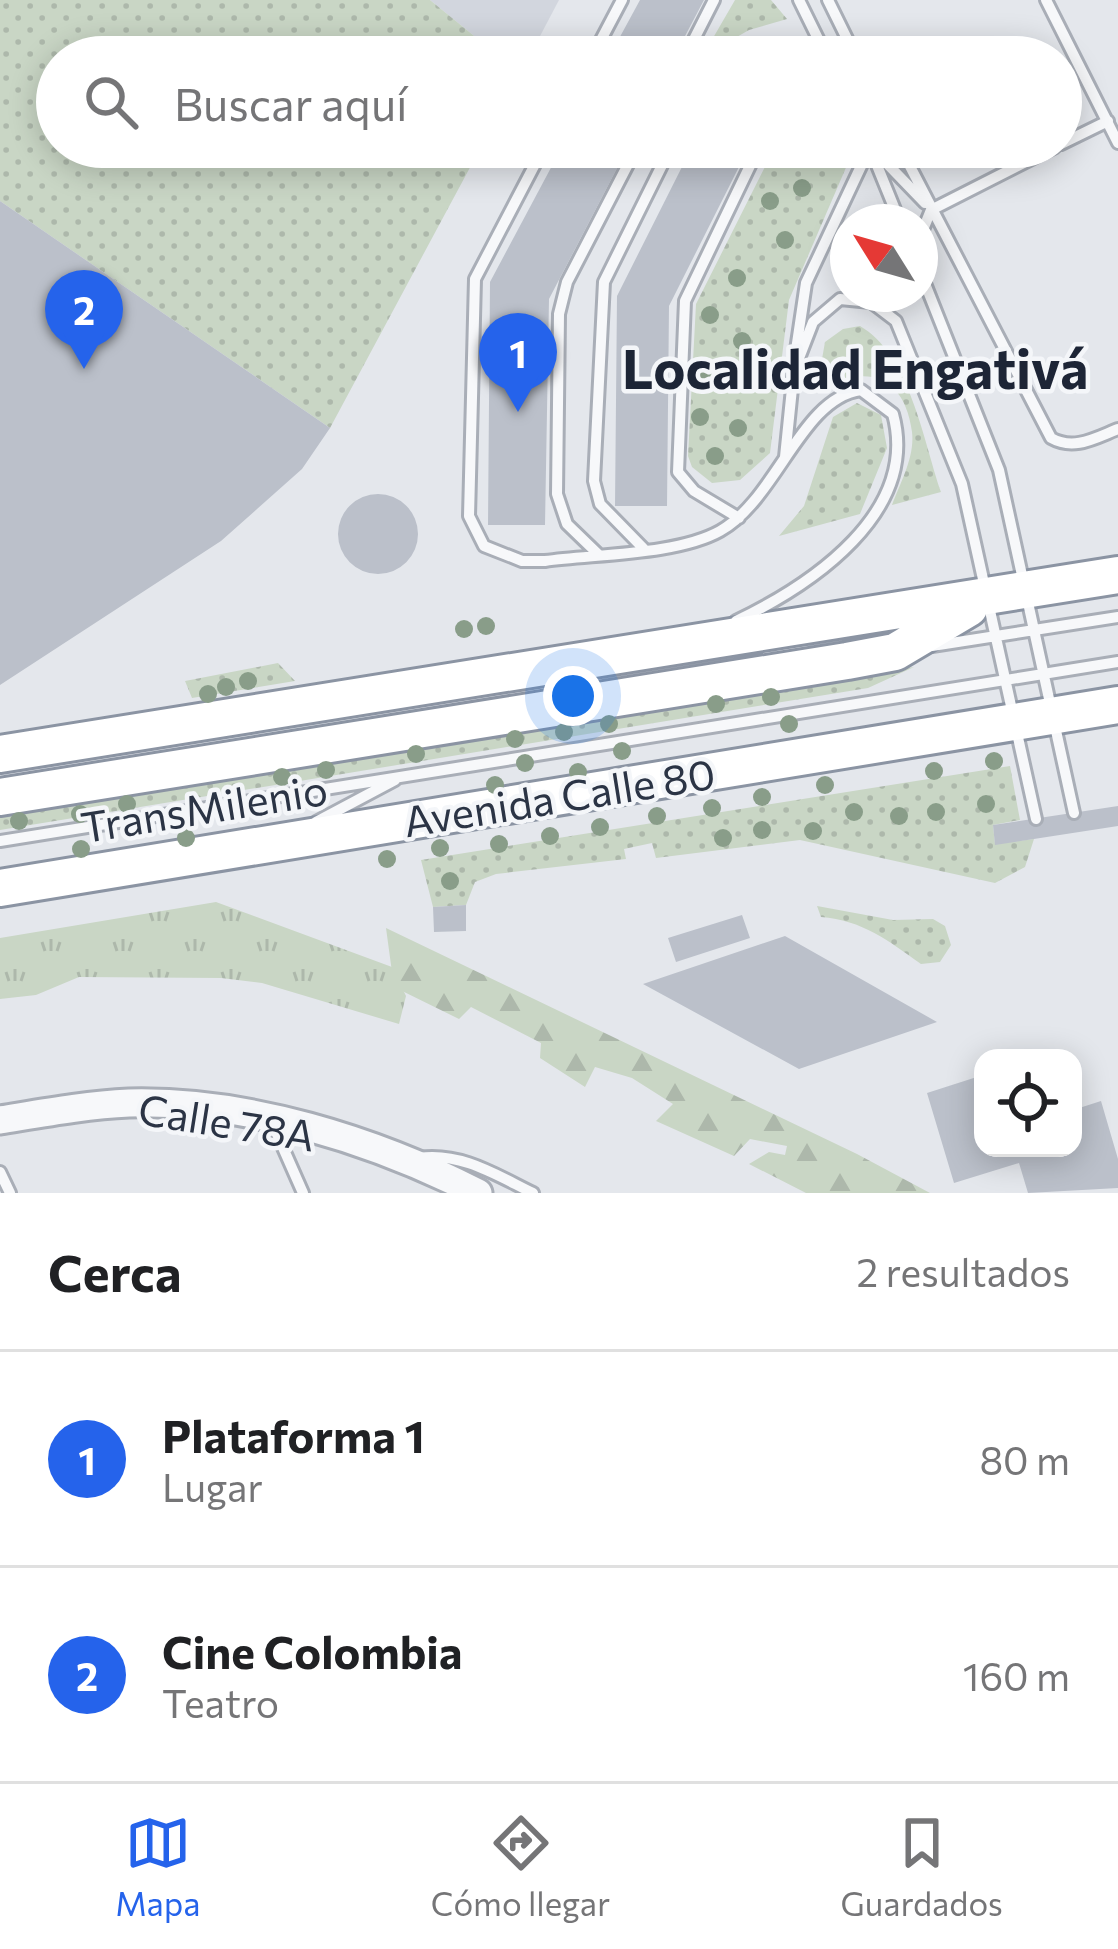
<!DOCTYPE html>
<html lang="es">
<head>
<meta charset="utf-8">
<style>
	:root { --surface:#fff; --page:#f2f2f2; --text:#202124; --muted:#757577; --line:#e0e0e0; --accent:#2563eb }
	body { margin:0; font-family:Commissioner,sans-serif; background:var(--page); color:var(--text) }
	.controls { position:absolute; right:36px; bottom:36px; display:grid; overflow:hidden; border-radius:24px; box-shadow:0 6px 30px #0003 }
	.controls button { width:108px; height:108px; display:grid; place-items:center; padding:0; border:0; border-bottom:3px solid var(--line); background:var(--surface); color:var(--text); font:60px sans-serif }
	.compass { position:absolute; left:830px; top:204px; width:108px; height:108px; border-radius:50%; background:var(--surface); box-shadow:0 6px 30px #0003; rotate:307deg }
	.you { position:absolute; left:573px; top:696px; width:42px; height:42px; margin:-30px; border:9px solid #fff; border-radius:50%; background:#1a73e8; box-shadow:0 0 0 18px #1a73e833 }
	.badge { display:grid; place-items:center; width:78px; height:78px; border-radius:50%; background:var(--accent); color:#fff; font-size:39px; font-weight:700 }
	.pin { position:absolute; translate:-50% -99px; filter:drop-shadow(0 3px 6px #0008) }
	.pin::after { content:''; position:absolute; top:63px; width:42px; height:36px; background:inherit; clip-path:polygon(0 0,100% 0,50% 100%) }
	.list { margin:0; padding:0; list-style:none }
	h2 { display:flex; justify-content:space-between; align-items:center; height:156px; margin:0; padding:0 48px; font-size:51px }
	h2 small { font-size:39px; font-weight:400; color:var(--muted) }
	.list li { display:grid; grid-template-columns:78px 1fr auto; gap:36px; align-items:center; box-sizing:border-box; height:216px; padding:0 48px; border-top:3px solid var(--line) }
	.list b { display:block; font-size:45px; white-space:nowrap }
	.list p { margin:0; font-size:39px; white-space:nowrap; color:var(--muted) }
	.list em { font-size:39px; font-style:normal; color:var(--muted) }
	.icon { flex:none; width:66px; height:66px; fill:none; stroke:currentColor; stroke-width:2; stroke-linecap:round; stroke-linejoin:round }
	.map { position:relative; flex:none; width:1118px; height:1193px; overflow:hidden }
	.search { position:absolute; background:var(--surface); box-shadow:0 6px 30px #0003; left:36px; right:36px; top:36px; height:132px; display:flex; align-items:center; gap:30px; box-sizing:border-box; padding:0 42px; border-radius:66px; color:var(--muted); font-size:45px }
	.sheet { height:588px; background:var(--surface) }
	nav { display:flex; justify-content:space-around; align-items:center; box-sizing:border-box; height:168px; border-top:3px solid var(--line); background:var(--surface); font-size:33px; color:var(--muted) }
	nav a { display:grid; justify-items:center; gap:6px }
	nav .on { color:var(--accent) }
	.map>svg:first-child { display:block }
	.built { fill:#d2d6de }
	.grass { fill:url(#grass-dots) }
	.forest { fill:url(#forest-firs) }
	.park { fill:url(#park-tufts) }
	.building { fill:#bbc0ca }
	.lines { fill:none; stroke-linecap:round; stroke-linejoin:round }
	.service-casing { stroke:#a9aeb7; stroke-width:16 }
	.tertiary-casing { stroke:#a9aeb7; stroke-width:33 }
	.trunk-casing { stroke:#8b94a3; stroke-width:42 }
	.service { stroke:#f7f8fa; stroke-width:10 }
	.tertiary { stroke:#f7f8fa; stroke-width:27 }
	.trunk { stroke:#fff; stroke-width:36 }
	.tree { fill:#899d89 }
	.labels { text-anchor:middle; dominant-baseline:central; stroke-width:9; stroke-linejoin:round; paint-order:stroke }
	.street-label { font-size:42px; fill:#2b3445; stroke:#f4f6f9 }
	.district-label { font-size:54px; font-weight:bold; fill:#1d2536; stroke:#f4f6f9 }
</style>
</head>
<body>
<div class="map">
<svg width="1118" height="1193" viewBox="0 0 1118 1193">
	<defs>
		<pattern id="grass-dots" width="8" height="8" patternUnits="userSpaceOnUse" patternTransform="scale(3)"><rect width="8" height="8" fill="#c9d6c5"/><path d="M2 2h.1M6 6h.1" fill="none" stroke="#adb8ab" stroke-width="1.8" stroke-linecap="round"/></pattern>
		<pattern id="forest-firs" width="22" height="20" patternUnits="userSpaceOnUse" patternTransform="scale(3)"><rect width="22" height="20" fill="#c9d6c5"/><path d="M5 1l3.5 6h-7zM16 11l3.5 6h-7z" fill="#adb8ab"/></pattern>
		<pattern id="park-tufts" width="24" height="20" patternUnits="userSpaceOnUse" patternTransform="scale(3)"><rect width="24" height="20" fill="#c9d6c5"/><path d="M3 7l-1-3M5 7V3M7 7l1-3M15 17l-1-3M17 17v-4M19 17l1-3" fill="none" stroke="#adb8ab"/></pattern>
	</defs>
	<rect width="100%" height="100%" fill="#e4e7ec"/>
	<path class="built" d="M430,0h129l-30,57h-29z"/>
	<path class="grass" d="M0,0h430l70,57h-443v90h424l-151,281 -330,-227z
		M735,0h36l16,19 -38,11 -47,27z
		M775,147l79,2 -65,151 -19,153 -30,27 -28,3 -20,-16 -4,-11 8,-152z
		M860,326c50,29 63,114 81,166l-49,13c8,-22 23,-48 20,-73 -8,-60 -50,-69 -96,-39l9,-51 18,-13z
		M857,403l24,12 6,33 -27,66 -81,22 25,-30 29,-89z
		M278,663l17,18 -103,17 -7,-17z
		M914,667l-46,21 -868,142v-17z
		M1010,766l10,54 -27,5 2,19 39,-5 -9,28 -30,16 -195,-43 -144,18 -4,-15 -28,6 2,10 -130,15 -21,8 -9,23 -33,2 -12,-47z
		M817,906l76,14 40,-1 12,7 6,19 -11,17 -19,2c-32,-23 -59,-44 -100,-47z"/>
	<path class="forest" d="M386,928l471,226 73,39h-124l-57,-29 20,-12 16,3 2,-9 -37,-7 -16,17 -78,-35 17,-17 -41,-26 -37,-11 -10,20 -45,-29 1,-15 -70,-36 -12,12 -65,-32z"/>
	<path class="park" d="M216,902l176,65 14,29 -7,28 -137,-41 -41,-5 -142,-1 -43,18 -36,4v-61z"/>
	<path class="building" d="M640,0h64l-30,57h-65z
		M562,147h66l-79,152 -4,226h-57l2,-243z
		M692,147h57l-80,159 -2,200h-52l2,-210z
		M0,201l330,227 -28,41 -81,72 -221,144z
		M338 534a40 40 0 1 1 80 0a40 40 0 1 1-80 0Z
		M1118,806v20l-123,19 -2,-20z
		M466,905v26l-32,1 -1,-25z
		M742,915l8,23 -74,24 -8,-24z
		M785,936l152,86 -138,47 -156,-85z
		M983,1075v73h90v-38l28,-9 17,58v29l-90,5 -9,-30 -65,20 -27,-90z"/>
	<g class="lines">
		<g class="service-casing">
			<path id="service" d="M799,0l28,57
				M828,0l28,57
				M1046,0l72,143
				M592,57l30,-57
				M685,57l29,-57
				M729,57l32,-13 60,1
				M1061,144l47,-23
				M544,147l-69,132 -6,237 15,30 38,15h23c50,-7 132,-6 175,-30 57,-32 81,-133 141,-141l32,24c27,99 -82,171 -157,207
				M871,147l54,56
				M900,147l151,291c23,13 44,0 67,-9
				M872,153l28,69
				M920,237l11,-27 124,-63
				M920,271l79,199 75,343
				M796,350l10,-67 64,-136
				M794,371l19,-49 27,-23 31,3 25,19 66,163 74,335
				M785,457l9,-88
				M739,518l-45,-27 -16,-19 7,-171 74,-154
				M643,548l-43,-44 -6,-23 10,-199 67,-135
				M598,554l-31,-30 -10,-30 2,-180 8,-32 70,-135
				M932,646l186,-29
				M316,822l79,-42
				M0,841l1118,-179
				M273,1125l30,68
				M419,1158c42,-6 77,17 114,35
				M0,1172l10,21"/>
		</g>
		<g class="tertiary-casing">
			<path id="tertiary" d="M0,1120c43,-7 86,-15 129,-17 118,-3 245,37 349,90"/>
		</g>
		<g class="trunk-casing">
			<path id="trunk" d="M0,754l1118,-179
				M0,797l847,-136 48,-9 74,-44
				M0,888l1118,-183"/>
		</g>
		<use href="#service" class="service"/>
		<use href="#tertiary" class="tertiary"/>
		<use href="#trunk" class="trunk"/>
	</g>
	<g class="tree">
		<circle cx="802" cy="188" r="9"/>
		<circle cx="770" cy="201" r="9"/>
		<circle cx="785" cy="240" r="9"/>
		<circle cx="737" cy="278" r="9"/>
		<circle cx="710" cy="315" r="9"/>
		<circle cx="742" cy="341" r="9"/>
		<circle cx="705" cy="371" r="9"/>
		<circle cx="700" cy="417" r="9"/>
		<circle cx="738" cy="428" r="9"/>
		<circle cx="715" cy="456" r="9"/>
		<circle cx="486" cy="626" r="9"/>
		<circle cx="464" cy="629" r="9"/>
		<circle cx="248" cy="681" r="9"/>
		<circle cx="226" cy="687" r="9"/>
		<circle cx="208" cy="694" r="9"/>
		<circle cx="771" cy="697" r="9"/>
		<circle cx="716" cy="704" r="9"/>
		<circle cx="609" cy="724" r="9"/>
		<circle cx="789" cy="724" r="9"/>
		<circle cx="564" cy="732" r="9"/>
		<circle cx="515" cy="739" r="9"/>
		<circle cx="622" cy="751" r="9"/>
		<circle cx="416" cy="754" r="9"/>
		<circle cx="994" cy="761" r="9"/>
		<circle cx="525" cy="763" r="9"/>
		<circle cx="326" cy="770" r="9"/>
		<circle cx="934" cy="771" r="9"/>
		<circle cx="578" cy="772" r="9"/>
		<circle cx="282" cy="777" r="9"/>
		<circle cx="495" cy="785" r="9"/>
		<circle cx="825" cy="785" r="9"/>
		<circle cx="762" cy="797" r="9"/>
		<circle cx="127" cy="804" r="9"/>
		<circle cx="986" cy="804" r="9"/>
		<circle cx="712" cy="808" r="9"/>
		<circle cx="854" cy="812" r="9"/>
		<circle cx="936" cy="812" r="9"/>
		<circle cx="80" cy="814" r="9"/>
		<circle cx="657" cy="816" r="9"/>
		<circle cx="899" cy="816" r="9"/>
		<circle cx="19" cy="821" r="9"/>
		<circle cx="600" cy="827" r="9"/>
		<circle cx="762" cy="830" r="9"/>
		<circle cx="813" cy="831" r="9"/>
		<circle cx="550" cy="836" r="9"/>
		<circle cx="186" cy="838" r="9"/>
		<circle cx="723" cy="838" r="9"/>
		<circle cx="499" cy="844" r="9"/>
		<circle cx="440" cy="848" r="9"/>
		<circle cx="81" cy="849" r="9"/>
		<circle cx="387" cy="859" r="9"/>
		<circle cx="450" cy="881" r="9"/>
	</g>
	<g class="labels">
		<g class="street-label">
			<text transform="translate(559 796) rotate(-9)">Avenida Calle 80</text>
			<text transform="translate(204 807) rotate(-9)">TransMilenio</text>
			<text transform="translate(227 1121) rotate(9)">Calle 78A</text>
		</g>
		<g class="district-label">
			<text x="855" y="367">Localidad Engativá</text>
		</g>
	</g>
</svg>
<div class="controls">
<button><svg class="icon" aria-label="locate" viewBox="0 0 24 24"><circle cx="12" cy="12" r="6"/><path d="M12 2v4M12 18v4M2 12h4M18 12h4"/></svg></button>
</div>
<svg class="compass" viewBox="-18 -18 36 36"><path d="M0-13l5 13h-10z" fill="#e53935"/><path d="M0 13l5-13h-10z" fill="#757577"/></svg>
<div class="you"></div>
<div class="pin badge" style="left:518px;top:412px">1</div>
<div class="pin badge" style="left:84px;top:369px">2</div>
<div class="search"><svg class="icon" aria-label="search" viewBox="0 0 24 24"><circle cx="10" cy="10" r="6"/><path d="M15 15l6 6"/></svg>Buscar aquí</div>
</div>
<section class="sheet">
<h2>Cerca<small>2 resultados</small></h2>
<ul class="list">
<li><span class="badge">1</span><div><b>Plataforma 1</b><p>Lugar</p></div><em>80 m</em></li>
<li><span class="badge">2</span><div><b>Cine Colombia</b><p>Teatro</p></div><em>160 m</em></li>
</ul>
</section>
<nav>
<a class="on"><svg class="icon" aria-label="map" viewBox="0 0 24 24"><path d="M3 6l6-2 6 2 6-2v14l-6 2-6-2-6 2zM9 4v14M15 6v14"/></svg>Mapa</a>
<a><svg class="icon" aria-label="directions" viewBox="0 0 24 24"><path d="M12 3l9 9-9 9-9-9zM9 14v-3h6M13 9l2 2-2 2"/></svg>Cómo llegar</a>
<a><svg class="icon" aria-label="saved" viewBox="0 0 24 24"><path d="M7 4h10v16l-5-4-5 4z"/></svg>Guardados</a>
</nav>
</body>
</html>
